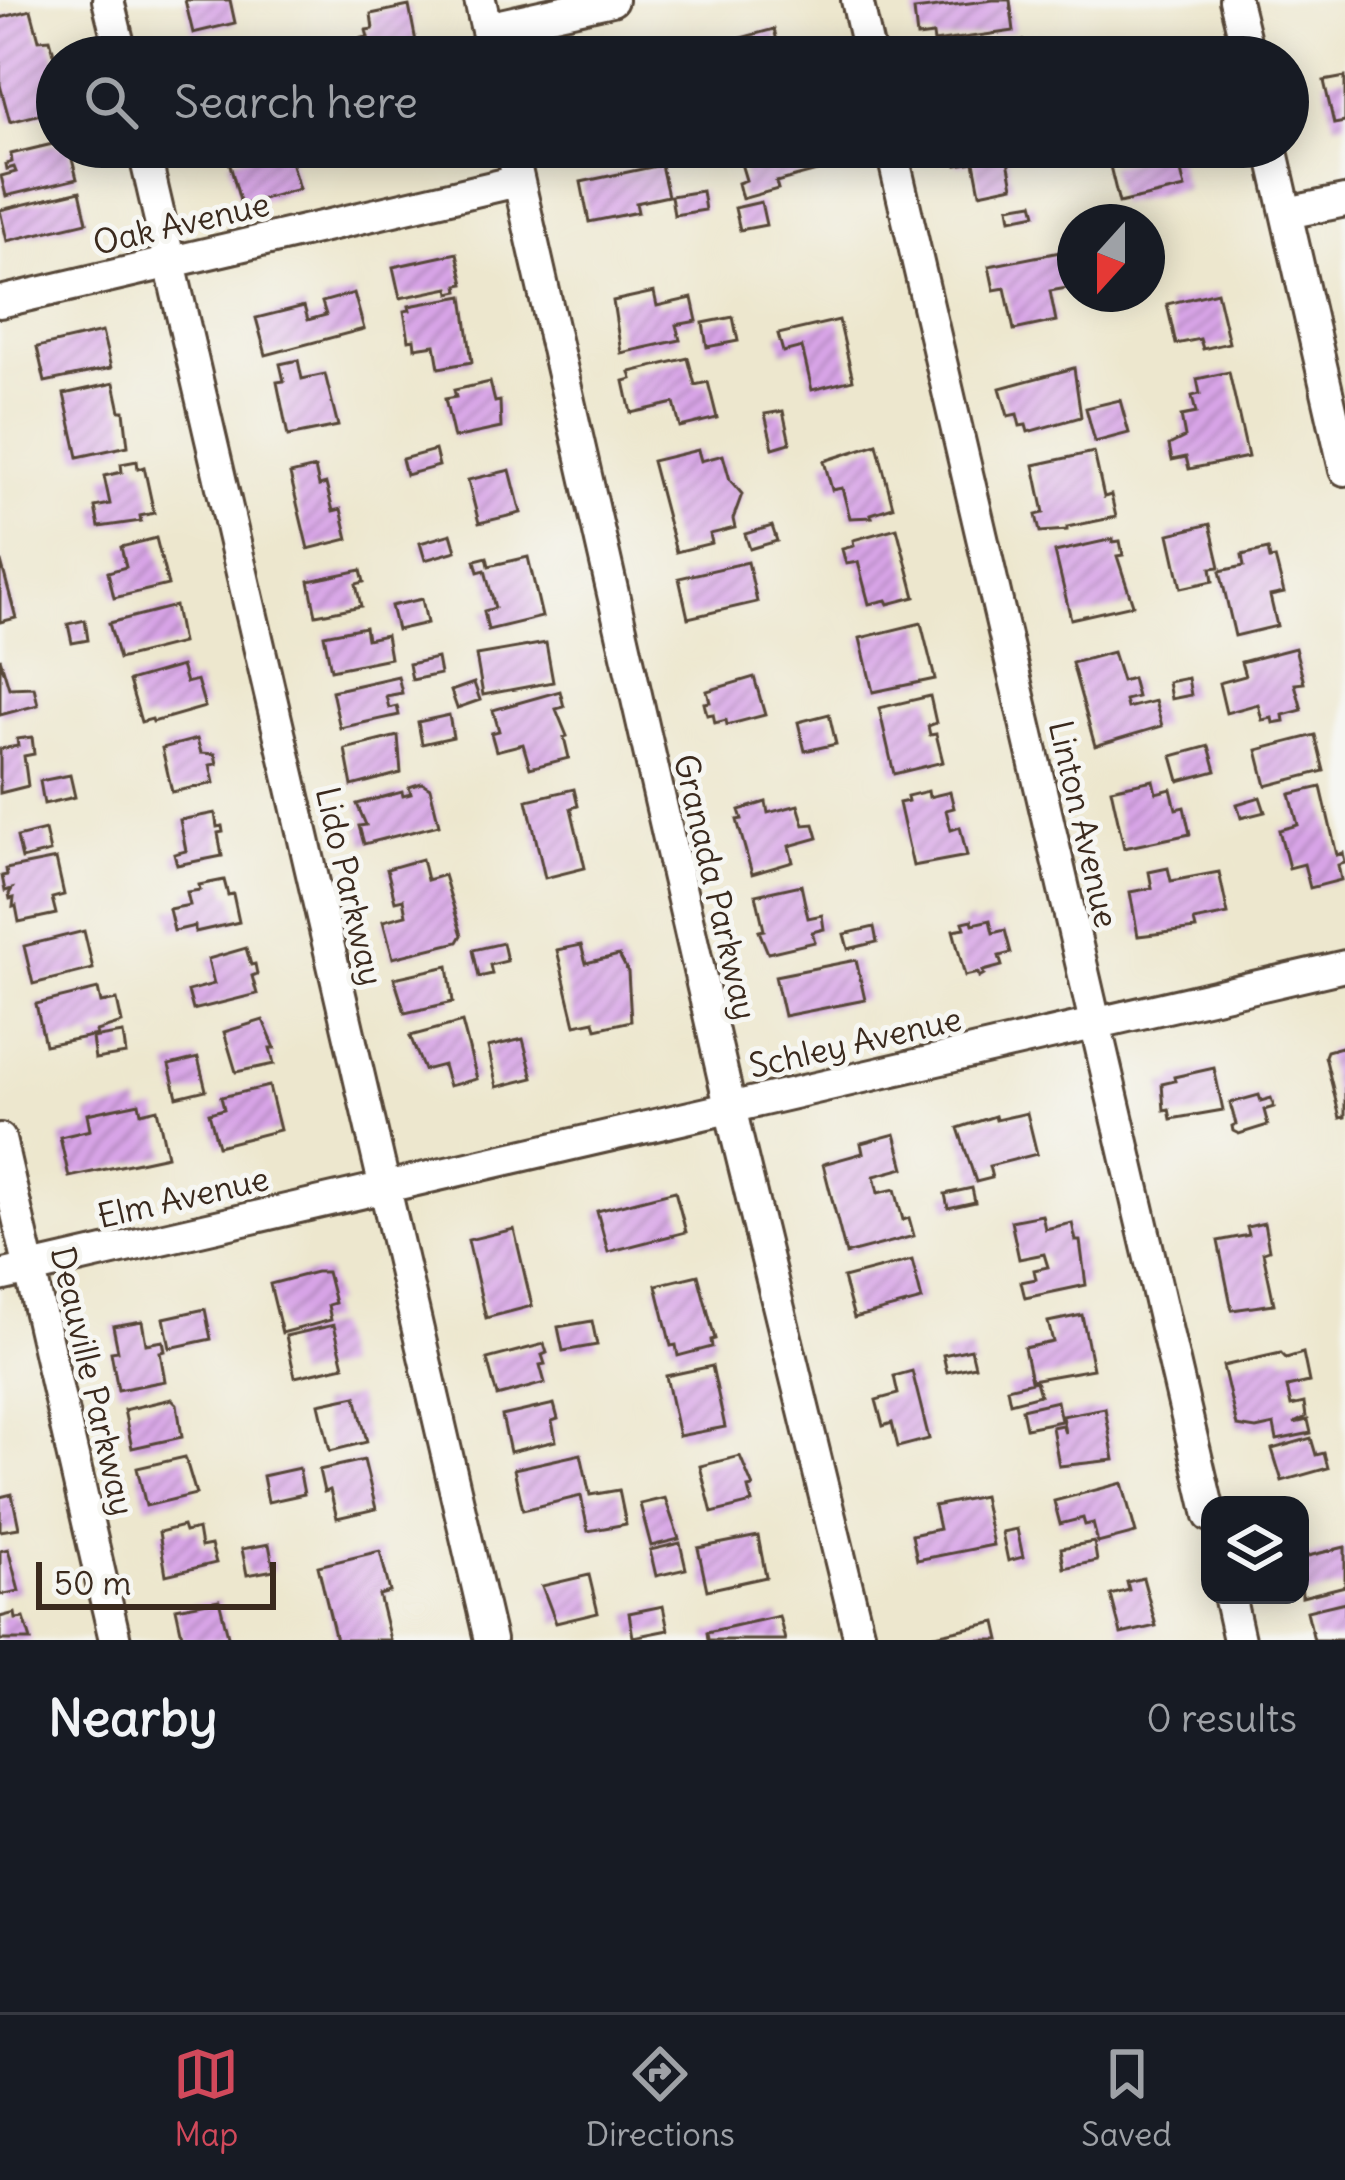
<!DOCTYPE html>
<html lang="en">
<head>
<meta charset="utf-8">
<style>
	:root { --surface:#171b24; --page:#242831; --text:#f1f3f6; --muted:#9ea1a6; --line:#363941; --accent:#d1495b }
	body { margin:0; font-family:Delius,sans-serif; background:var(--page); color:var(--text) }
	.controls { position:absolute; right:36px; bottom:36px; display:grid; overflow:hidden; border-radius:24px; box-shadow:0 6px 30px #0003 }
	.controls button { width:108px; height:108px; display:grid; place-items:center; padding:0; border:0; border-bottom:3px solid var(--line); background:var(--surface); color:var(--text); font:60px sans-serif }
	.compass { position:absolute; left:1057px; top:204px; width:108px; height:108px; border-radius:50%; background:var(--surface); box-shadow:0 6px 30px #0003; rotate:201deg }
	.scale { position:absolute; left:36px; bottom:30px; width:240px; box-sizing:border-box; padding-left:12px; border:6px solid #3b2a1e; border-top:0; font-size:33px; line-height:42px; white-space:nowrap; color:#3b2a1e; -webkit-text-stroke:9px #f6f6f2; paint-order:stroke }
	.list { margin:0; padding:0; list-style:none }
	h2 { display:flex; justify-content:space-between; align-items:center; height:156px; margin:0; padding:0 48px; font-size:51px }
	h2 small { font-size:39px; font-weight:400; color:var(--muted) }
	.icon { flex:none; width:66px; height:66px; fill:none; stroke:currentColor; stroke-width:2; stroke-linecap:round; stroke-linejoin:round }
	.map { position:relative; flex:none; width:1345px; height:1640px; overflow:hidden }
	.search { position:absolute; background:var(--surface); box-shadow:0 6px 30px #0003; left:36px; right:36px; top:36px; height:132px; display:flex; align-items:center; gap:30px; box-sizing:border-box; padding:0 42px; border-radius:66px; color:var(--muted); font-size:45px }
	.sheet { height:372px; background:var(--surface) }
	nav { display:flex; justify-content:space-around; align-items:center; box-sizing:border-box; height:168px; border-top:3px solid var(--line); background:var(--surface); font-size:33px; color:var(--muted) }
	nav a { display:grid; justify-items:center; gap:6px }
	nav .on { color:var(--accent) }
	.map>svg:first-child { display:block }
	.building { fill:url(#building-hatch) }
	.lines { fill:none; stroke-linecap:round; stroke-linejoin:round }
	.minor-casing { stroke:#564638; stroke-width:36 }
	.minor { stroke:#fff; stroke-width:30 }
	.labels { text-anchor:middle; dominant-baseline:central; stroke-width:10; stroke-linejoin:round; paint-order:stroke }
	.street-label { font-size:33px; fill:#3b2a1e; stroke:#f6f6f2 }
</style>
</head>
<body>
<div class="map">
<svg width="1345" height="1640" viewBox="0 0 1345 1640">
	<defs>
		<pattern id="building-hatch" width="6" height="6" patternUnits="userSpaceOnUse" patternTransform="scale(3)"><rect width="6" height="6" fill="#d8a4e7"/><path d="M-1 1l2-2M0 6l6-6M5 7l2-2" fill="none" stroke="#b086bb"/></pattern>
	</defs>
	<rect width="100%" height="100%" fill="#f6f6f2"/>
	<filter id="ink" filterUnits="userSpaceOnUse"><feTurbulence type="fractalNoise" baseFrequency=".00833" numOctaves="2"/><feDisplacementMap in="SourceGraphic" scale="24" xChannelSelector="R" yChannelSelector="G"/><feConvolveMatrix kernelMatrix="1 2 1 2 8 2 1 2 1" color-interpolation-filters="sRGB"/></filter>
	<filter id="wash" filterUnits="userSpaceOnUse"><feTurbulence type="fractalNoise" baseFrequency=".004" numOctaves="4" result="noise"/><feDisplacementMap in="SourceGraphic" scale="48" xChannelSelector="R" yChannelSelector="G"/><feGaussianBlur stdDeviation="2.7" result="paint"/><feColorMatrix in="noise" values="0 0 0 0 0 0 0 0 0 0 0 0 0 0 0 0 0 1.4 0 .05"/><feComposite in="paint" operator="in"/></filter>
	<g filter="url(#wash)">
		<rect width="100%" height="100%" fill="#ede7ce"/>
		<g id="blocks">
			<path class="building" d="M185,0h45l5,23 -42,10z
				M993,0h17l4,31 -80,11 -1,-7 -16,2 -3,-27z
				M409,6l10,51h-58l-4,-18 11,-2 -2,-7 7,-1 -2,-15z
				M31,10l8,30 11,-1 7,26v9l-8,7 8,29 -47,12 -10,-37v-67z
				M774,29l7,28h-56l-2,-10 11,-3 -1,-4z
				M1023,41l4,16h-52l-1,-4z
				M1151,41l1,5 10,-2 2,8 -9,5h-68z
				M1345,77v45l-11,2 -10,-43z
				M57,143v4h12l8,32 -71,17 -5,-20 15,-4 -2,-5 -7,2 -1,-5 6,-2 -1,-8z
				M287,147l12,42 -58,16 -12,-44z
				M736,147h83l2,23 -45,12 2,7 -36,10 -4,-16 8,-3z
				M954,147h61l2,7 -10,2 6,30 -33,7 -6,-31 -17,3z
				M1176,150l9,38 -66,15 -9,-37z
				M661,165l7,31 -32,7 2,9 -49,10 -8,-40z
				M80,191l7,31 -80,19 -7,-31z
				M702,191l3,19 -31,5 -3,-19z
				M761,202l5,23 -26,5 -5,-22z
				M1033,203l3,11 -25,5 -2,-12z
				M1060,252l7,36 -17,3 6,30 -42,9 -9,-42 -11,2 -5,-24z
				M457,253l7,31 -6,1 1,6 -9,2 -1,-5 -49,10 -7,-31z
				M654,292l3,14 35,-8 5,23 -21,4 4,15 -59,13 -8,-52z
				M1217,292l12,51 -26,6 -3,-10 -24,5 -9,-40z
				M354,293l10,36 -98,26 -10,-37 48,-12 4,14 18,-5 -4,-13z
				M463,296l9,66 -33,6 -4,-23 -20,3 -1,-9 -5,1 -5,-29 6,-1 -1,-4z
				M733,317l5,24 -31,6 -4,-24z
				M839,320l14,60 -41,10 -10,-43 -19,5 -5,-18z
				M102,332l9,36 -66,14 -8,-35z
				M688,358l7,27 13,-3 9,36 -37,9 -6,-24 -43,10 -7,-32 8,-2 -2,-7z
				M298,360l4,19 23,-5 13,52 -50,10 -11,-54 7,-1 -4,-17z
				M1074,368l7,49 -53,15 -2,-7 -6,1 -3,-12 -9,2 -8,-28z
				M1229,372l19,85 -59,12 -3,-12 -14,3 -3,-15 16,-8 -4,-21 15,-3 -4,-17 8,-2 -3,-15z
				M490,382l5,20 5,-1 1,27 -47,10 -9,-39 11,-2 -2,-7z
				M114,383l6,28h4l4,35 -50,11 -14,-63z
				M1120,400l9,33 -34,9 -9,-34z
				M783,411l7,32 -17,5 -8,-34z
				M877,444l16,63 -22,7 1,3 -22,1 -8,-30 -10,2 -8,-29z
				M435,450l4,16 -33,9 -4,-16z
				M698,450l3,11 22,-6 7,25 12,14 -9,25 2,9 -25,6 2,9 -36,9 -24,-91z
				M1094,452l10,45 7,-2 5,22 -49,10v3l-27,2 -4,-17 8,-2 -10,-48z
				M137,461l1,8 6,-2 10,46 -14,3 1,5 -42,6 -4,-20 15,-3 -6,-28 18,-4 -1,-8z
				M315,468l4,18 7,-2 7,27 8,-2 7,30 -40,10 -18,-75z
				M510,470l11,43 -42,10 -11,-43z
				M1210,524l10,43 -9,1 2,13 -32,7 -12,-54z
				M772,526l5,15 -27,8 -5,-15z
				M897,528l18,69 -27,7 -2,-4 -17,4 -11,-42 -12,2 -4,-15 12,-3 -1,-6z
				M451,534l5,17 -31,9 -5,-17z
				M156,538l12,47 -54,13 -6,-26 18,-5 -5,-20z
				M1113,539v3l7,-1 3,14 -6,1 16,49 -62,14 -16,-67z
				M1268,549l2,10 5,-1 9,35 -14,3 7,30 -42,10 -15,-65 24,-5 -2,-11z
				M487,557l2,9 39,-9 14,60 -54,13 -4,-19 11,-3 -10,-38 -7,2 -3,-12z
				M0,558l16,60 -16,4z
				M748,562l9,40 -69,16 -9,-40z
				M361,570l3,12 -8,2 5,22 -45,9 -7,-34z
				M422,599l5,24 -30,7 -6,-24z
				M175,606l7,37 -63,16 -10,-36z
				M85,620l3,20 -16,3 -4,-19z
				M921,623l14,56 -62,13 -13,-54z
				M365,627l2,12 19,-4 4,23 -59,12 -7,-35z
				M546,643l7,39 -70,13 -7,-40z
				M1295,648l9,35 -9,1 7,26 -19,5 1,6 -11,2 -1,-5 -10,2 -4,-16 -32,9 -7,-30 26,-7 -4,-14z
				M1113,652l9,29 10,-3 5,19 -12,3 2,8 28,-7 7,25 -67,20 -23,-83z
				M0,658l9,30 25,-1 4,18 -38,10z
				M437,658l3,16 -28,6 -3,-16z
				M181,666l5,17 11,-3 8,27 -52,15 -1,-3 -11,3 -12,-41z
				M398,676l4,17 -16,3 3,12 8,-2 2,9 -59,13 -8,-37z
				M754,677l11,38 -38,10 -1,-5 -11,3 -2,-9 -6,1 -3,-12 6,-1 -3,-11z
				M1188,678l3,17 -20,4 -3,-17z
				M474,683l6,17 -23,8 -6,-17z
				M560,691l4,16 -8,2 11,27 -3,1 5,21 -39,10 -7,-24 -27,7 -5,-18 8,-2 -6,-21z
				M930,696l6,27 -8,3 2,9 6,-1 7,28 -49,12 -15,-66z
				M829,714l7,30 -31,7 -7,-29z
				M449,715l4,22 -31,7 -4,-22z
				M1315,735l9,36 -58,15 -9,-36z
				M398,736l3,37 -49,13 -7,-37z
				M32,737l2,17 -10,2 4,30 -28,7v-44l18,-3 -1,-7z
				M197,739l4,14 14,1 2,10 -7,1 4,18 -42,9 -10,-44z
				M1209,746l7,25 -37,10 -7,-25z
				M70,775l5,22 -31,7 -4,-23z
				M1153,780l3,13 15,-4 5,20 8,-2 6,27 -66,14 -13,-59z
				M422,783l8,5 9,37 -75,19 -5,-18 7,-1 -9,-21 45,-12 1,4 8,-2 -2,-7z
				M1321,787l16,68 6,-2 2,10 -7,2 3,15 -31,8 -6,-24 -15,4 -10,-38 19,-5 -8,-31z
				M574,789l4,17 -7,2 14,60 -40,10 -18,-78z
				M928,791l1,6 21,-5 4,16 -8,2 5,20 9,-3 7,29 -54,10 -14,-63 9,-2 -1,-5z
				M1260,797l5,15 -24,6 -4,-14z
				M766,802l2,11 30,-8 6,20 10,-1 4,14 -29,8 4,16 -41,12 -15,-54 5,-1 -3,-9z
				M215,813l2,14 5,-1 1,6 -5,1 4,23 -45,9 -3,-11 12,-3 -6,-31z
				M45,830l5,22 -28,7 -5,-22z
				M56,859l8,36 -12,3 4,16 -37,8 -3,-16 -3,1 1,-9 -4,1 -1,-5 3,-5 -7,2 -3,-15 5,-1 -1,-6z
				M422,859l5,21 17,-5 18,60 -4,7 -65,16 -10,-37 23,-6 -3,-16 -8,2 -8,-32z
				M1168,868l3,13 48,-9 9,42 -34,7 2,8 -58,7 -8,-44 22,-4 -3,-16z
				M224,880l4,15 5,-1 6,28 -44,10v-6l-21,5 -5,-22 21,-4 -3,-13 13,-2 -1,-5z
				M801,885l7,33 14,-3 2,14 -12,3 3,10 -47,11 -9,-22 5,-1 -8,-35z
				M972,920l1,4 17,-4 3,13 12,-3 6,23 -12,3 3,10 -19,5 1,3 -5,3 -1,-4 -13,3 -12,-46 12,-2 -2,-6z
				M874,927l3,15 -29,7 -4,-15z
				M84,931l9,38 -60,15 -9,-38z
				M503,943l4,18 -17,4 2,9 -13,3 -6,-27z
				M581,945l5,18 33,-8 9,17 3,49 -35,8 -2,-8 -19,4 -18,-75z
				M246,948l5,17 4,-1 2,10 -5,2 5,18 -64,16 -5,-19 26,-7 -6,-25z
				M856,960l9,40 -81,16 -9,-40z
				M448,966l5,36 -48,11 -11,-35z
				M98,989l3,14 16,-3 5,23 -26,8 1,4 -52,10 -9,-41z
				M263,1020l12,28h-5l4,16 -38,8 -12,-40z
				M462,1022l15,57 -28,7 -6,-21 -19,5 -14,-34z
				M123,1033l3,21 -31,5 -3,-21z
				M523,1039l10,39 -36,9 -9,-40z
				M1345,1046v71l-5,1 -15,-62 2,-5z
				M198,1058l8,32 -29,7 -8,-32z
				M1214,1068l9,42 -52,9 -2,-10 -5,1 -2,-26 13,-3 -1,-4z
				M269,1086l11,44 -62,16 -9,-33 15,-4 -3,-12z
				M1259,1095l2,6 10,-3 3,9 -10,3 4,15 -29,9 -6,-3 -1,-5 4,-2 -6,-21z
				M139,1103l2,10 16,-4 10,47 -98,21 -9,-40 30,-7 -3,-16z
				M1027,1113l10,41 -48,12 3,12 -16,4 -18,-54 37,-12 1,4z
				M895,1134l9,34 -30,8 4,17 17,-4 8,31 6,-2 5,18 -68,18 -23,-90 40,-11 -2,-10z
				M972,1188l3,14 -27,6 -3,-14z
				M675,1191l11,41 -78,20 -11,-41z
				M1042,1215l3,14 27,-6 4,18h4l6,44 -61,13 -4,-16 15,-3 -2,-9 14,-3 -4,-13 -25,5 -8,-38z
				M1264,1223l5,27 -6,2 11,52 -42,6 -14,-69 31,-6 -2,-8z
				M514,1229l18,77 -46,12 -18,-78z
				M912,1260l10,40 -68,18 -11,-40z
				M316,1272h11l8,31 -7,2 3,15 -49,13 -12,-49z
				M698,1275l17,64 -4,1 1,7 -34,9 -2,-11 -5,1 -15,-61z
				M205,1309l6,30 -41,9 -6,-30z
				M1082,1315l11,54 -62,11 -7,-32 29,-6 -5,-20z
				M142,1321l4,23 17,-3 2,10 -5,1 5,29 -47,9 -7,-38 7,-1 -5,-25z
				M592,1321l5,24 -34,6 -5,-24z
				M334,1325l10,41 -49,11 -9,-41z
				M544,1344l3,9 -5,2 3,9 -5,1 5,18 -48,13 -10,-37z
				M971,1349l4,17 -28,6 -4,-17z
				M1281,1353l5,5 17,-5 6,29 -22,5 4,19 13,-3 2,14 -12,6 14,-3 3,13 -34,7 -3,-15 -18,4 -19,-3 -14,-60z
				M712,1366l13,61 -46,9 -13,-60z
				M912,1371l17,68 -31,8 -6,-24 -9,3 -7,-26 22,-6 -4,-18z
				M1036,1381l4,14 -30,8 -3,-15z
				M356,1396l11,46 -37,9 -11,-47z
				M172,1399l5,5 5,33 -50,11 -8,-38z
				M1057,1401l4,20 -35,7 -4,-19z
				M554,1404l4,15 -6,2 4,20 -46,11 -8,-36z
				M1105,1408l9,52 -55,6 -7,-39 10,-2 3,8 -3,-17z
				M1311,1438l5,17 8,-2 4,15 -46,13 -10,-32z
				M581,1454l9,41 29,-5 7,34 -38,7 -7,-35 -58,14 -9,-41z
				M740,1456l13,31 -5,1 4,15 -40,10 -12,-47z
				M185,1457l11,37 -50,12 -9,-38z
				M364,1460l12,49 -39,9 -7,-28 -6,2 -5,-22z
				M299,1468l5,26 -36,8 -5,-26z
				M1122,1483l14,50 -38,10 -5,-20 -8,2 -2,-7 -23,6 -6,-23z
				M12,1494l7,34 -19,3v-34z
				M983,1496l10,49 -76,15 -5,-25 27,-6 -5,-23z
				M665,1498l14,41 -28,7 -11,-42z
				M183,1526l2,6 13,-3 3,18 10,-2 5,18 -50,12 -7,-43z
				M1017,1529l6,28 -15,4 -6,-29z
				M758,1536l8,41 -59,13 -9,-42z
				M1094,1542l3,19 -33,7 -3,-20z
				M680,1543l6,26 -30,7 -6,-26z
				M269,1544l5,26 -27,5 -5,-26z
				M1345,1547v39l-43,11 -2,-39z
				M8,1549l11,42 -19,4v-44z
				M380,1551l10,41 -11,3 11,45h-54l-18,-74z
				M589,1575l9,38 -42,10 -14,-37z
				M1143,1578l13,48 -35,8 -10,-39 18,-5 -2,-8z
				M219,1600l10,40h-46l-7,-32z
				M1345,1602v38h-31l-7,-29z
				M663,1606l5,24 -35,7 -4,-24z
				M15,1613l1,6 8,-1 7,22h-31v-23z
				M779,1616l6,24h-77l-1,-8z
				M996,1622l4,18h-79v-2z"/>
		</g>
	</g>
	<g filter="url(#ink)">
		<use href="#blocks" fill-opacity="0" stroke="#564638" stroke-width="3"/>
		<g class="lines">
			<g class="minor-casing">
				<path id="minor" d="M108,0l14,57
					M480,0l13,57
					M857,0l13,57
					M1235,0l14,57
					M487,28l125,-28
					M143,147l347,1493
					M511,147l226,990 123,503
					M891,147l319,1369
					M1271,147l74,323
					M1287,213l58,-12
					M0,302l518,-121
					M0,1139l115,501
					M0,1276l1345,-310
					M1229,1595l10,45"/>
			</g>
			<use href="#minor" class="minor"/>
		</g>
	</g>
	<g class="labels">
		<g class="street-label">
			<text transform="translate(181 223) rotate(-13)">Oak Avenue</text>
			<text transform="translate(1084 824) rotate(77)">Linton Avenue</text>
			<text transform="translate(350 886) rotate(77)">Lido Parkway</text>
			<text transform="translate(716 887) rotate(77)">Granada Parkway</text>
			<text transform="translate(855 1042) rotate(-13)">Schley Avenue</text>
			<text transform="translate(183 1197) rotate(-13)">Elm Avenue</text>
			<text transform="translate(93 1381) rotate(77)">Deauville Parkway</text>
		</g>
	</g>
</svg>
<div class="controls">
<button><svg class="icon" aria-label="layers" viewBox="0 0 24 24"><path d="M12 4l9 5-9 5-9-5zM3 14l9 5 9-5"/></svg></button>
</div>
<svg class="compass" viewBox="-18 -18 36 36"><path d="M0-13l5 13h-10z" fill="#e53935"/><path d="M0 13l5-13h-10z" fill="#9ea1a6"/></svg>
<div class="scale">50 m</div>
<div class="search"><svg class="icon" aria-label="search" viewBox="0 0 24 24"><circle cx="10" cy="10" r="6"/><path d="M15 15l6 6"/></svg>Search here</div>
</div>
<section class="sheet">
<h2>Nearby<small>0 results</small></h2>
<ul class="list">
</ul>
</section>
<nav>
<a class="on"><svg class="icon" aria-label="map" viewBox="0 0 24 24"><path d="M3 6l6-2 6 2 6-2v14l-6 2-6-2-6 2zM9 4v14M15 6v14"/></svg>Map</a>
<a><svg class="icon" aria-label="directions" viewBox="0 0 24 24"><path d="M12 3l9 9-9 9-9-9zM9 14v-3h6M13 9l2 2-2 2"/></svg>Directions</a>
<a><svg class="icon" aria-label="saved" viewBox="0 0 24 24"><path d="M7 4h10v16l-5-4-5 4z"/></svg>Saved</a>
</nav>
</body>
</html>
